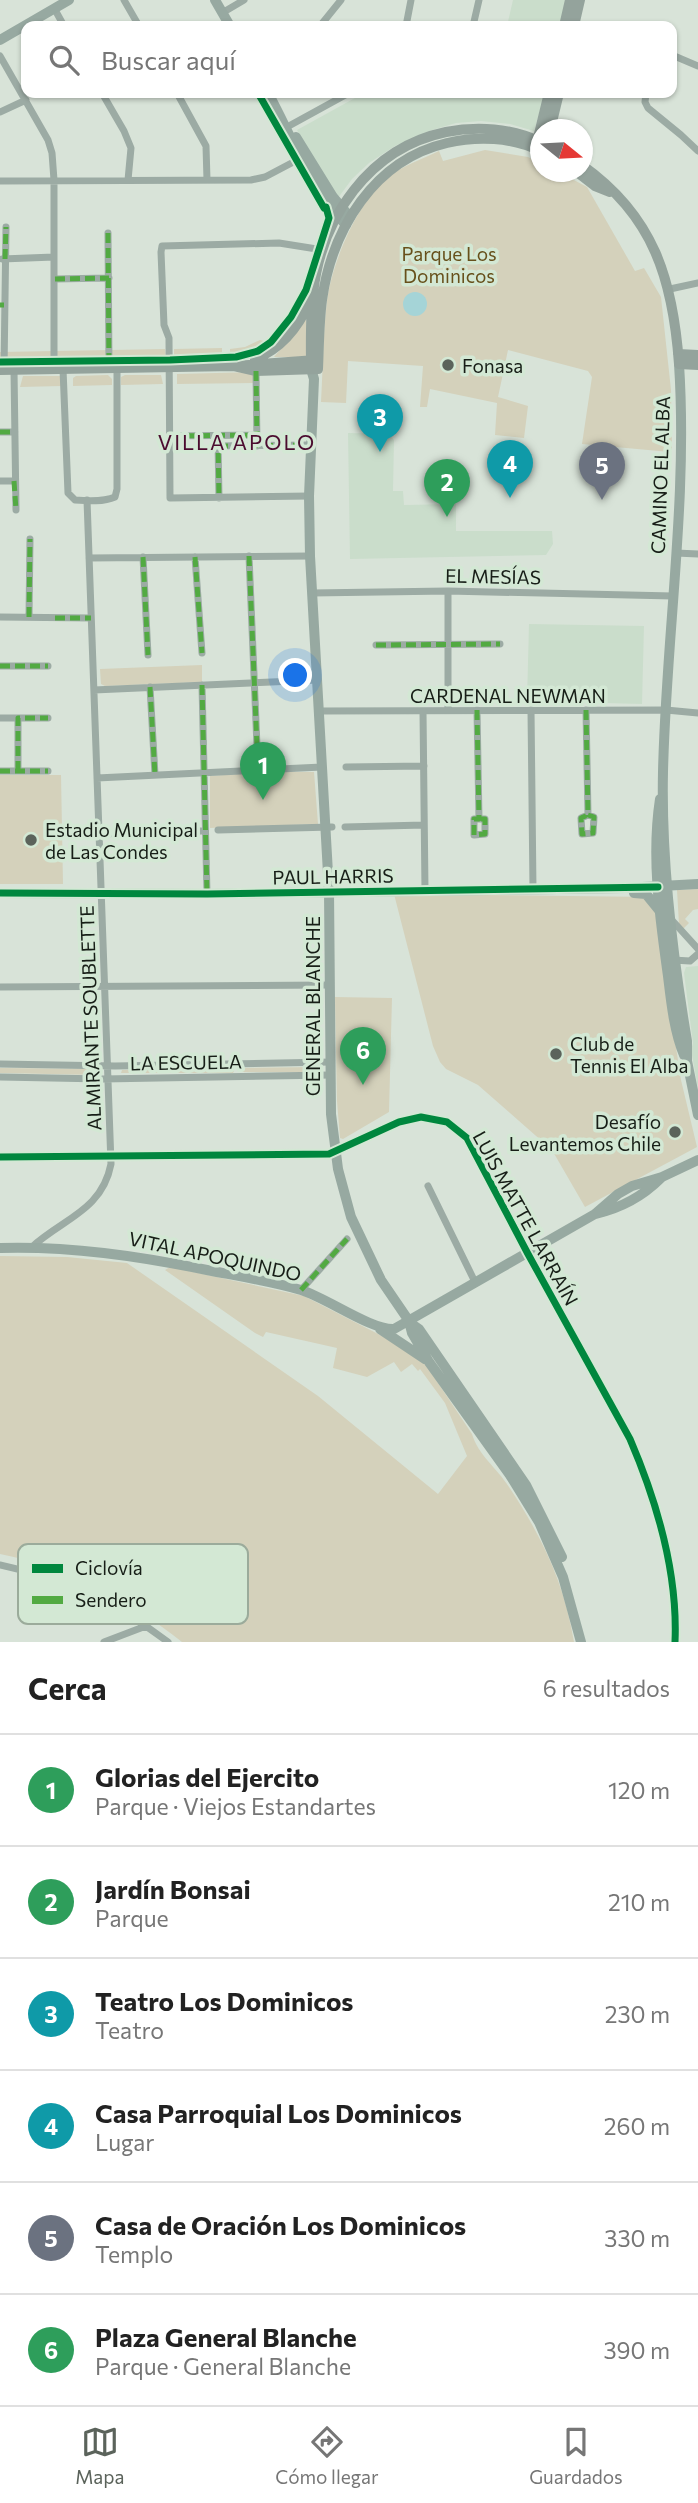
<!DOCTYPE html>
<html lang="es">
<head>
<meta charset="utf-8">
<style>
	:root { --surface:#fff; --page:#f2f2f2; --text:#222; --muted:#767676; --line:#e0e0e0; --accent:#5b635b }
	body { margin:0; font-family:Commissioner,sans-serif; background:var(--page); color:var(--text) }
	.compass { position:absolute; left:530px; top:119px; width:63px; height:63px; border-radius:50%; background:var(--surface); box-shadow:0 2px 5px #0004; rotate:108deg }
	.you { position:absolute; left:296px; top:676px; width:24px; height:24px; margin:-18px; border:5px solid #fff; border-radius:50%; background:#1a73e8; box-shadow:0 0 0 10px #1a73e833 }
	.badge { display:grid; place-items:center; width:46px; height:46px; border-radius:50%; background:var(--accent); color:#fff; font-size:23px; font-weight:700 }
	.pin { position:absolute; translate:-50% -58px; filter:drop-shadow(0 2px 4px #0008) }
	.pin::after { content:''; position:absolute; top:37px; width:24px; height:21px; background:inherit; clip-path:polygon(0 0,100% 0,50% 100%) }
	.list { margin:0; padding:0; list-style:none }
	h2 { display:flex; justify-content:space-between; align-items:center; height:91px; margin:0; padding:0 28px; font-size:30px }
	h2 small { font-size:23px; font-weight:400; color:var(--muted) }
	.list li { display:grid; grid-template-columns:46px 1fr auto; gap:21px; align-items:center; box-sizing:border-box; height:112px; padding:0 28px; border-top:2px solid var(--line) }
	.list b { display:block; font-size:26px; white-space:nowrap }
	.list p { margin:0; font-size:23px; white-space:nowrap; color:var(--muted) }
	.list em { font-size:23px; font-style:normal; color:var(--muted) }
	.icon { flex:none; width:38px; height:38px; fill:none; stroke:currentColor; stroke-width:2; stroke-linecap:round; stroke-linejoin:round }
	.map { position:relative; flex:none; width:698px; height:1642px; overflow:hidden }
	.search { position:absolute; background:var(--surface); box-shadow:0 2px 5px #0004; left:21px; right:21px; top:21px; height:77px; display:flex; align-items:center; gap:18px; box-sizing:border-box; padding:0 24px; border-radius:14px; color:var(--muted); font-size:26px }
	.sheet { height:763px; background:var(--surface) }
	nav { display:flex; justify-content:space-around; align-items:center; box-sizing:border-box; height:98px; border-top:2px solid var(--line); background:var(--surface); font-size:19px; color:var(--muted) }
	nav a { display:grid; justify-items:center; gap:4px }
	nav .on { color:var(--accent) }
	.map>svg:first-child { display:block }
	.built { fill:#caddcb }
	.green { fill:#d4d1bb }
	.water { fill:#a5d4d7 }
	.lines { fill:none; stroke-linecap:round; stroke-linejoin:round }
	.street { stroke:#9caba4; stroke-width:7 }
	.secondary { stroke:#97a9a1; stroke-width:10 }
	.primary { stroke:#94a39c; stroke-width:10 }
	.quiet { stroke:#52aa42; stroke-width:5; stroke-dasharray:10 5; stroke-linecap:butt }
	.cycleway-casing { stroke:#d3e8d4; stroke-width:11 }
	.cycleway { stroke:#00873e; stroke-width:7 }
	.poi-dot { fill:#5b635b; stroke:#d3e8d4; stroke-width:2.5 }
	.labels { text-anchor:middle; dominant-baseline:central; stroke-width:7; stroke-linejoin:round; paint-order:stroke }
	.park-label { font-size:19px; fill:#67501b; stroke:#d3e8d4 }
	.poi-label { font-size:19px; fill:#171e17; stroke:#d3e8d4; text-anchor:start }
	.street-label { font-size:19px; fill:#171e17; stroke:#d3e8d4 }
	.neighbourhood-label { font-size:21px; letter-spacing:2px; fill:#4b0c2f; stroke:#d3e8d4 }
	.key { fill:#d3e8d4; stroke:#9bab9b; stroke-width:2 }
	.key-label { font-size:19px; fill:#171e17 }
</style>
</head>
<body>
<div class="map">
<svg width="698" height="1642" viewBox="0 0 698 1642">
	<rect width="100%" height="100%" fill="#d8e3d8"/>
	<path class="built" d="M513,0h54l-6,26h-54z
		M364,93h181l-11,38 -24,-7 -29,-3 -25,2 -27,8 -34,15 -26,17 -17,16 -14,19 -41,-68z
		M348,433l41,1 5,6 -1,51h10l1,14 52,-1v27h96l1,13 -7,11 -196,4z
		M529,624l115,2 -2,78 -115,-3z
		M698,966v122l-7,-38 2,-7 -9,-70 2,-6z"/>
	<path class="green" d="M485,150l43,7 12,6v9h19l28,15 48,84 9,-3 17,29 10,93 1,59 -2,3 -88,-8 10,-67 -4,-6 -80,-21 -10,47 30,9 -4,32 -29,-3 2,-32 -67,-14 -3,18h-7l3,-41 -75,-5 -2,42 -25,-1c2,-33 2,-68 6,-101 5,-38 30,-98 60,-123 15,-12 35,-19 52,-27l4,10z
		M306,319l2,35 -2,3h-32z
		M260,340l13,3 -18,13 -25,3v-10l15,-2z
		M222,348v12l-22,1v-4h-4l-1,4h-17l-4,-3v-9z
		M165,349l1,9 -4,3 -162,2v-11z
		M255,372l-1,11 -77,1v-10z
		M108,375l4,4v6l-39,1v-8l3,-2z
		M125,375h36l2,9 -42,1v-8z
		M23,376h38l1,10 -42,1z
		M202,665v17l-97,4 -4,-2 -1,-15z
		M266,772h48l4,52 -108,4v-52z
		M0,775h61l2,109h-63z
		M698,889v20l-5,1 -8,9 4,4 -6,6 -4,-5 -2,-34z
		M394,894l259,3 28,183 16,67 -112,60 -33,-57 -74,-65 -32,-16 -6,-7 -7,-16z
		M335,997l57,1 -3,114 -46,27 -3,-1 -3,-37z
		M318,1067v5h-77l2,-4z
		M0,1068l97,1 1,2 -1,4 -97,-2z
		M232,1068l2,3 -1,2h-112l1,-3z
		M0,1256l67,1 60,6 191,133 120,98 29,-38 -22,-53 -25,-34 -2,2 -6,-7 -11,8 -7,-10 -27,15 -34,-9 4,-20 -71,-16 -3,5 -8,-4 -90,-63 5,-3 134,29 80,41 42,28 46,69c6,21 25,34 37,53 33,50 55,95 65,155h-392c-54,-43 -114,-75 -182,-88z"/>
	<path class="water" d="M403 304a12 12 0 1 1 24 0a12 12 0 1 1-24 0Z"/>
	<g class="lines">
		<path class="street" d="M124,0l15,26
			M54,8l10,18
			M222,13l22,-13
			M320,26l21,-26
			M406,26l5,-26
			M473,26l6,-26
			M672,55l26,11
			M0,56l48,84 4,13 2,27v189
			M102,93l22,38 7,17 -3,32
			M177,93l29,53 1,34
			M646,93l-1,9 3,6 33,27 17,16
			M0,112l26,-12
			M287,127l62,-34
			M0,181l251,-1 14,-3 36,-19
			M108,233l1,135
			M2,259l52,-2
			M55,279l54,-1
			M670,289l28,-6
			M63,369l5,124 7,7c13,1 29,2 40,-3l2,-8v-121
			M4,370l2,-143
			M14,370l2,140
			M256,371l1,75
			M0,432h15
			M170,436l87,-1
			M218,442l1,56
			M218,446l93,-1
			M0,481h14
			M309,496l-139,2 -1,-160 -5,-13 -3,-73 1,-6 117,-3 44,7
			M676,553l22,1
			M249,556l9,214
			M143,557l5,98
			M195,557l7,96
			M89,558l221,-2
			M448,591v119
			M312,593l136,-2 225,5
			M0,617l91,1
			M29,617l1,-78
			M376,645l124,-1
			M0,666h48
			M202,685l5,209
			M150,687l5,88
			M94,690l223,-10
			M477,710l2,109h-5v16l11,-1v-15h-6
			M531,710l2,179
			M586,710l2,105 6,2 -1,16 -11,1 -1,-16 7,-3
			M319,711l347,-1 32,3
			M423,711l2,179
			M0,718h48
			M18,718v53
			M346,767l78,-1
			M0,771h48
			M97,778l225,-11
			M345,827l79,-2
			M218,830l114,-3
			M99,834l102,-3
			M670,918l28,31
			M673,960l17,1 8,-7
			M0,987l330,-2
			M0,1064l115,2 216,-4
			M0,1077l103,2 228,-4
			M0,1157l329,-3 70,-32 22,-5 26,5 20,16 61,116 102,185c27,63 48,134 45,203
			M428,1186l47,96
			M32,1247c30,-28 70,-36 79,-83l-24,-664
			M301,1290l46,-51
			M0,1565c62,13 118,39 168,77
			M104,1642l42,-16"/>
		<path class="secondary" d="M215,0l15,26
			M0,40l69,-40
			M268,93c24,44 42,95 78,132
			M296,137l37,60 17,20
			M679,364c9,136 -13,272 -16,408 -2,90 9,180 24,269v20l11,54
			M311,369l3,10 -5,117 1,60 19,335 2,223 7,55 13,48 30,63 28,41 3,12 17,29 81,113 29,47 24,55 18,65
			M660,799c-9,59 0,119 8,177 3,25 6,55 16,79
			M0,893l207,1 417,-6 74,-4
			M634,893l12,1 13,16
			M595,1214c27,-6 47,-17 66,-36
			M0,1248c70,-2 138,8 207,22 31,6 63,11 94,20 26,8 70,40 93,39l201,-115 23,-20 14,-8 30,-9 36,-17
			M409,1322l10,7 107,156 36,72
			M380,1329l45,30"/>
		<path class="primary" d="M564,26l6,-26
			M574,26l6,-26
			M550,130l9,-37
			M536,146l13,-53
			M582,165c72,51 91,115 97,199l19,1
			M577,172l18,14 15,6
			M678,354l20,1
			M255,359c26,-10 44,-33 55,-58
			M234,366l22,5 62,-2c1,-23 1,-47 4,-69 10,-71 52,-140 125,-157 30,-7 65,-6 93,8
			M311,369c0,-25 -1,-50 2,-75 8,-76 56,-146 133,-162 31,-6 66,-4 94,10
			M0,370l234,-4 82,-6"/>
		<path class="quiet" d="M108,233l1,133
			M5,259l1,-32
			M55,279l54,-1
			M0,305h4
			M256,371l1,70
			M0,432h15
			M170,436l87,-1
			M218,438l1,60
			M218,446l93,-1
			M14,481l2,29
			M249,556l9,214
			M143,557l5,98
			M195,557l7,96
			M29,617l1,-78
			M55,618h36
			M376,645l124,-1
			M0,666h48
			M202,685l5,209
			M150,687l5,88
			M477,710l2,109h-5v16l11,-1v-15h-6
			M586,710l2,105 6,2 -1,16 -11,1 -1,-16 7,-3
			M0,771h48
			M18,771v-53h30
			M301,1290l46,-51"/>
		<g class="cycleway-casing">
			<path id="cycleway" d="M258,93l66,115
				M0,362l170,-2 66,-3 22,-6 13,-9 20,-25 15,-27 23,-72 -3,-11
				M0,893l207,1 451,-7
				M0,1157l329,-3 70,-32 22,-5 26,5 20,16 61,116 102,185c27,63 48,134 45,203"/>
		</g>
		<use href="#cycleway" class="cycleway"/>
	</g>
	<g class="poi-dot">
		<circle cx="448" cy="365" r="7"/>
		<circle cx="31" cy="840" r="7"/>
		<circle cx="556" cy="1054" r="7"/>
		<circle cx="675" cy="1132" r="7"/>
	</g>
	<g class="labels">
		<g class="park-label">
			<text x="449" y="253">Parque Los<tspan x="449" dy="22">Dominicos</tspan></text>
		</g>
		<g class="poi-label">
			<text x="462" y="365">Fonasa</text>
			<text x="45" y="829">Estadio Municipal<tspan x="45" dy="22">de Las Condes</tspan></text>
			<text x="570" y="1043">Club de<tspan x="570" dy="22">Tennis El Alba</tspan></text>
			<text x="661" y="1121" text-anchor="end">Desafío<tspan x="661" dy="22">Levantemos Chile</tspan></text>
		</g>
		<g class="street-label">
			<text transform="translate(660 475) rotate(-88)">CAMINO EL ALBA</text>
			<text transform="translate(493 576) rotate(1)">EL MESÍAS</text>
			<text x="508" y="695">CARDENAL NEWMAN</text>
			<text transform="translate(333 876) rotate(-1)">PAUL HARRIS</text>
			<text transform="translate(312 1006) rotate(-90)">GENERAL BLANCHE</text>
			<text transform="translate(90 1018) rotate(-92)">ALMIRANTE SOUBLETTE</text>
			<text transform="translate(186 1062) rotate(-1)">LA ESCUELA</text>
			<text transform="translate(526 1218) rotate(61)">LUIS MATTE LARRAÍN</text>
			<text transform="translate(215 1256) rotate(12)">VITAL APOQUINDO</text>
		</g>
		<g class="neighbourhood-label">
			<text x="237" y="441">VILLA APOLO</text>
		</g>
	</g>
	<rect x="18" y="1544" width="230" height="80" rx="10" class="key"/>
	<rect x="32" y="1564" width="31" height="9" fill="#00873e"/>
	<rect x="32" y="1596" width="31" height="8" fill="#52aa42"/>
	<g class="key-label">
		<text x="75" y="1575">Ciclovía</text>
		<text x="75" y="1607">Sendero</text>
	</g>
</svg>
<svg class="compass" viewBox="-18 -18 36 36"><path d="M0-13l5 13h-10z" fill="#e53935"/><path d="M0 13l5-13h-10z" fill="#767676"/></svg>
<div class="you"></div>
<div class="pin badge" style="left:263px;top:800px;background:#2e9e5b">1</div>
<div class="pin badge" style="left:447px;top:517px;background:#2e9e5b">2</div>
<div class="pin badge" style="left:380px;top:452px;background:#0f9aa8">3</div>
<div class="pin badge" style="left:510px;top:498px;background:#0f9aa8">4</div>
<div class="pin badge" style="left:602px;top:500px;background:#6b7280">5</div>
<div class="pin badge" style="left:363px;top:1085px;background:#2e9e5b">6</div>
<div class="search"><svg class="icon" aria-label="search" viewBox="0 0 24 24"><circle cx="10" cy="10" r="6"/><path d="M15 15l6 6"/></svg>Buscar aquí</div>
</div>
<section class="sheet">
<h2>Cerca<small>6 resultados</small></h2>
<ul class="list">
<li><span class="badge" style="background:#2e9e5b">1</span><div><b>Glorias del Ejercito</b><p>Parque · Viejos Estandartes</p></div><em>120 m</em></li>
<li><span class="badge" style="background:#2e9e5b">2</span><div><b>Jardín Bonsai</b><p>Parque</p></div><em>210 m</em></li>
<li><span class="badge" style="background:#0f9aa8">3</span><div><b>Teatro Los Dominicos</b><p>Teatro</p></div><em>230 m</em></li>
<li><span class="badge" style="background:#0f9aa8">4</span><div><b>Casa Parroquial Los Dominicos</b><p>Lugar</p></div><em>260 m</em></li>
<li><span class="badge" style="background:#6b7280">5</span><div><b>Casa de Oración Los Dominicos</b><p>Templo</p></div><em>330 m</em></li>
<li><span class="badge" style="background:#2e9e5b">6</span><div><b>Plaza General Blanche</b><p>Parque · General Blanche</p></div><em>390 m</em></li>
</ul>
</section>
<nav>
<a class="on"><svg class="icon" aria-label="map" viewBox="0 0 24 24"><path d="M3 6l6-2 6 2 6-2v14l-6 2-6-2-6 2zM9 4v14M15 6v14"/></svg>Mapa</a>
<a><svg class="icon" aria-label="directions" viewBox="0 0 24 24"><path d="M12 3l9 9-9 9-9-9zM9 14v-3h6M13 9l2 2-2 2"/></svg>Cómo llegar</a>
<a><svg class="icon" aria-label="saved" viewBox="0 0 24 24"><path d="M7 4h10v16l-5-4-5 4z"/></svg>Guardados</a>
</nav>
</body>
</html>
